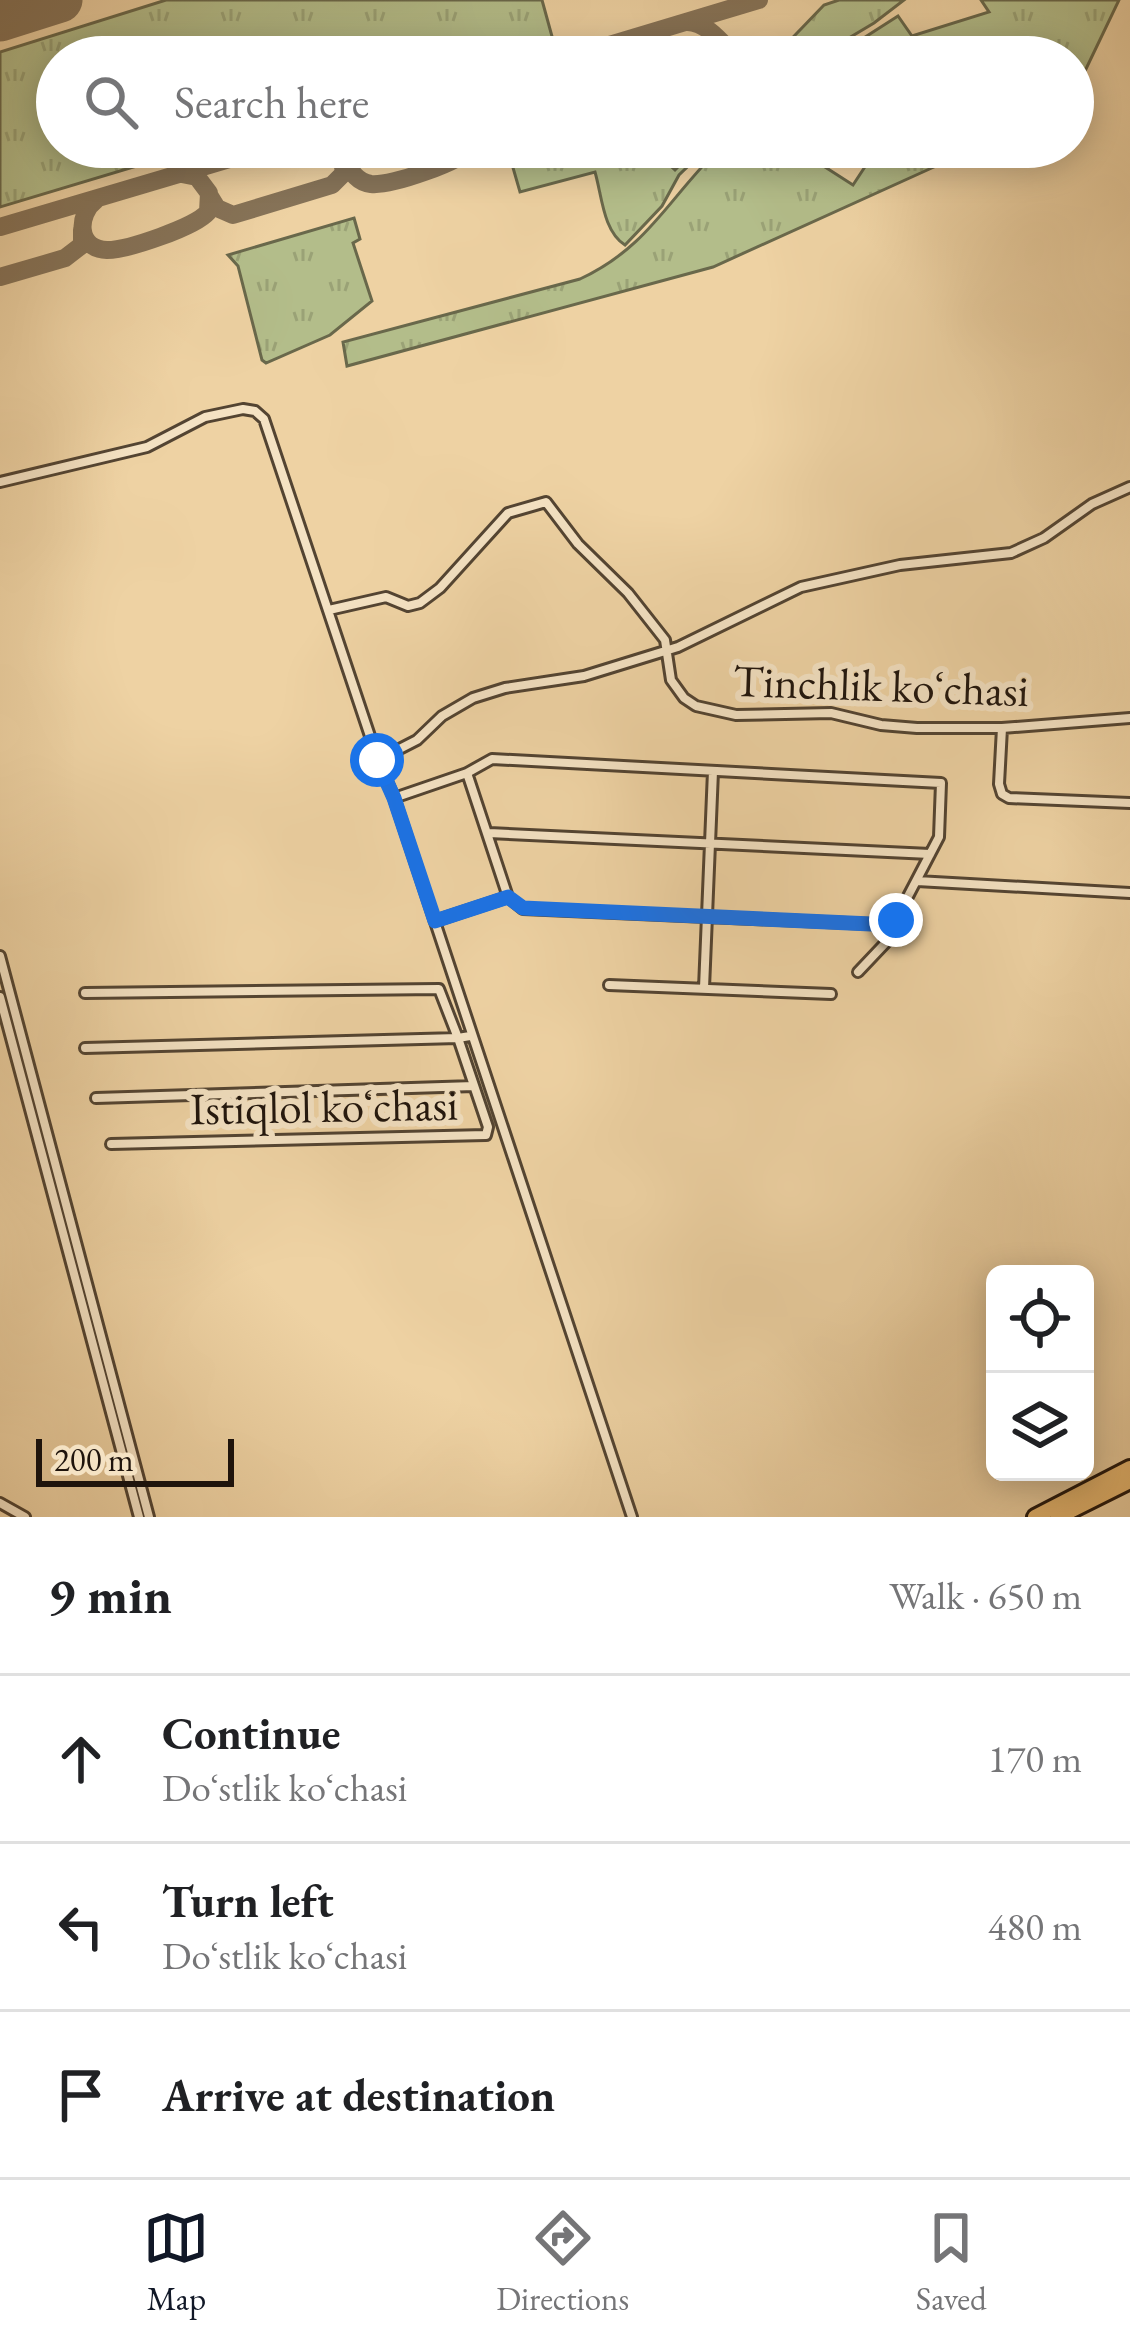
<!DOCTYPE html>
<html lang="en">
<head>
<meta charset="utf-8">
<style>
	:root { --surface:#fff; --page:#f2f2f2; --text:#202124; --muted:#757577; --line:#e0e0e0; --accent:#111827 }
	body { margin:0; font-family:"EB Garamond",serif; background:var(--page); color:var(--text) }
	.controls { position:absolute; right:36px; bottom:36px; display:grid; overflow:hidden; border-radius:18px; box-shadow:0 6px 30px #0003 }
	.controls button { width:108px; height:108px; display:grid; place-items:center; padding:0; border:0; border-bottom:3px solid var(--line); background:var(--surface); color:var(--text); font:60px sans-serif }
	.scale { position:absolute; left:36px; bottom:30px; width:198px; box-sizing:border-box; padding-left:12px; border:6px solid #1f140c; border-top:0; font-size:33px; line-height:42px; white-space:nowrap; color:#1f140c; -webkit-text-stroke:9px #f4e2c3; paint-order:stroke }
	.stop { position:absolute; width:36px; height:36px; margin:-27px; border:9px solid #1a73e8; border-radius:50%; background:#fff }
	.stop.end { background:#1a73e8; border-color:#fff; box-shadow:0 3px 12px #0008 }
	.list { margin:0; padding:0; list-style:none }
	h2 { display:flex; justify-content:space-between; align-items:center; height:156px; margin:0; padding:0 48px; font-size:51px }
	h2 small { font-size:39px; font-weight:400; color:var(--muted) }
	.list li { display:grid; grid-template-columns:78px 1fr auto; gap:36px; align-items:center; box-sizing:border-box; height:168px; padding:0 48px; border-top:3px solid var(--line) }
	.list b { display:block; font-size:45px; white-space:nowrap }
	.list p { margin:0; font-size:39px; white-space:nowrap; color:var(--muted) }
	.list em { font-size:39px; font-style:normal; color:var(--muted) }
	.icon { flex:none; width:66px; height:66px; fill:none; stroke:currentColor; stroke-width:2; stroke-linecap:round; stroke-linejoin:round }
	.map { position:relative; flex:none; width:1130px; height:1517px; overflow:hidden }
	.search { position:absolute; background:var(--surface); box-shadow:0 6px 30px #0003; left:36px; right:36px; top:36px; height:132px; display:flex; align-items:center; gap:30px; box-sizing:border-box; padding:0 42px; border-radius:66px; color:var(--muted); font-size:45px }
	.sheet { height:660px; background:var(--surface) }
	nav { display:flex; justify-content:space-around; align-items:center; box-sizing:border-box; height:168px; border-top:3px solid var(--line); background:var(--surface); font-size:33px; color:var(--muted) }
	nav a { display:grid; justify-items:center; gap:6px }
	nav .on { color:var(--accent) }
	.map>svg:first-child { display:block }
	.grass { fill:url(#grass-tufts); stroke:#69684b; stroke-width:3 }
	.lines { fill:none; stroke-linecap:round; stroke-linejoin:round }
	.taxiway { stroke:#867358; stroke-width:18 }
	.runway { stroke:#867358; stroke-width:45 }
	.minor-casing { stroke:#534432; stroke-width:14 }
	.highway-casing { stroke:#1f140c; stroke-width:20 }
	.minor { stroke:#f4e2c3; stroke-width:8 }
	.highway { stroke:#e7b972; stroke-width:14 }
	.route { stroke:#1a73e8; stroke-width:15 }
	.labels { text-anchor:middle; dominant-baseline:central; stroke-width:12; stroke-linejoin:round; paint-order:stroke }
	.street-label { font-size:45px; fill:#1f140c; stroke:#f4e2c3 }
</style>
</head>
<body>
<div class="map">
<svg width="1130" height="1517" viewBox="0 0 1130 1517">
	<defs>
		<pattern id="grass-tufts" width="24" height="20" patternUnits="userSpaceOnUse" patternTransform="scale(3)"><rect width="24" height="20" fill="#b3bd8a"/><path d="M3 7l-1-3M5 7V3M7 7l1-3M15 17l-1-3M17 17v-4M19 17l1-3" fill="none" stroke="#9aa276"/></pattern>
	</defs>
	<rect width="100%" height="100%" fill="#eed2a3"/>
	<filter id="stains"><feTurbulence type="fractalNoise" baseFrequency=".00167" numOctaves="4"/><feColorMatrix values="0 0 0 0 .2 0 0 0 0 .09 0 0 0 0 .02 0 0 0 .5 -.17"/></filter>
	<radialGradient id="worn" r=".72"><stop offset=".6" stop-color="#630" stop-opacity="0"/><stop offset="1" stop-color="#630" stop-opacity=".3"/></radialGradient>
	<path class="grass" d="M166,0h376l11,40 -55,17h-441v90h143l-200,60v-155z
		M839,0h65l-30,23 -57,34h-43l50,-52z
		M981,0h138l-46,96v-39h-239l64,-41 14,20 77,-24z
		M507,147h143l25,23 23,-23h10l-29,28 -17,31 -37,39c-22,-14 -23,-49 -30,-73l-75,20z
		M721,147h92l-2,11 42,27 25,-38h100l-265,120 -366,99 -4,-24 237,-63c69,-32 89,-82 141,-132z
		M354,218l6,21 -7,4 19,58 -42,34 -64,28 -4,-3 -24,-94 -10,-11z"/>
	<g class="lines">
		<path class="taxiway" d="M687,22c20,0 36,22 49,35
			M569,57l190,-57
			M706,57l8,-10 -1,-12
			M669,147h7
			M345,157c4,13 11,25 26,27 21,2 89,-22 102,-37
			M209,195l8,13 16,7 99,-30 12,-12 -4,-26
			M96,200c-19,14 -20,49 11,50 21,0 88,-23 101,-38l1,-19 -12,-16 -15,-3
			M0,227l270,-80
			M0,277l65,-19 17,-13v-15"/>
		<path class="runway" d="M0,19l60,-19"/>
		<g class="minor-casing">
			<path id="minor" d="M0,482l147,-35 58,-30 38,-8 12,2 9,8 114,341 16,38 238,719
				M329,610l57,-13 22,9 12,-3 20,-15 68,-75 38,-11 32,42 50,49 37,47 6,40 13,18 12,8 40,9 95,-2 50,12 36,3h85l128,-10
				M1002,728l-3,56 3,10 7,4 121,5
				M378,760l39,-20 25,-24 31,-18 32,-10 79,-12 94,-29 123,-60 99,-22 111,-12 33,-15 48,-34 38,-17
				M467,773l41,124
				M394,798l73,-25 25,-14 449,24 -2,54 -46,88 -370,-16 -15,-12 -73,24
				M489,833l441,21
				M917,881l213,12
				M0,956l149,561
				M858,972l35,-37v-10
				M609,985l222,9
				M704,988l9,-217
				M85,993l354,-4 19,49 -373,10
				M0,997l139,520
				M96,1098l378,-12
				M111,1144l375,-9 2,-8 -30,-89 12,-2
				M0,1503l25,14"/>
		</g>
		<g class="highway-casing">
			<path id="highway" d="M1035,1517l95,-49
				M1058,1517l72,-36"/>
		</g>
		<use href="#minor" class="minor"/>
		<use href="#highway" class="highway"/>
	</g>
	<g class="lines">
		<path class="route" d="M377,760l17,38 41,123 73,-24 15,11 370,17 3,-5"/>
	</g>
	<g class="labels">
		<g class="street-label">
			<text transform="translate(881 685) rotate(2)">Tinchlik koʻchasi</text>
			<text transform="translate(324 1106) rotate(-1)">Istiqlol koʻchasi</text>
		</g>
	</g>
	<rect width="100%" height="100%" filter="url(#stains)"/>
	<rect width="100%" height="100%" fill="url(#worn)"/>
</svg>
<div class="controls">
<button><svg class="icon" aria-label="locate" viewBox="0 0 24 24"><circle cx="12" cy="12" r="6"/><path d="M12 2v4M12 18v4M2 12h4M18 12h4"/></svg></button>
<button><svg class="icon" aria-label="layers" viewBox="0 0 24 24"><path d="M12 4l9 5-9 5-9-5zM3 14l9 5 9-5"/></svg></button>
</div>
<div class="scale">200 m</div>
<div class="stop" style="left:377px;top:760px"></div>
<div class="stop end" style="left:896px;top:920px"></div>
<div class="search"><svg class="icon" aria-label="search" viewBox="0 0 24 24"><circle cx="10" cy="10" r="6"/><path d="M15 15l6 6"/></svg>Search here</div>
</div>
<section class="sheet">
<h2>9 min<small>Walk · 650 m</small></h2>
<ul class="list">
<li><svg class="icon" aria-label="ahead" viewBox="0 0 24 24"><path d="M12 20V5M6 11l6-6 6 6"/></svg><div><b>Continue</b><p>Doʻstlik koʻchasi</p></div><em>170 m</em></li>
<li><svg class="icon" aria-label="left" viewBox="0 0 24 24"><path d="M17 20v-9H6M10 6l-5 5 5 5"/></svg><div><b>Turn left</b><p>Doʻstlik koʻchasi</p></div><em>480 m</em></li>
<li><svg class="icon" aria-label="arrive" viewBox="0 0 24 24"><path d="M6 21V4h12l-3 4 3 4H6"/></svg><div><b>Arrive at destination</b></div></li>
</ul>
</section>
<nav>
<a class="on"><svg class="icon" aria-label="map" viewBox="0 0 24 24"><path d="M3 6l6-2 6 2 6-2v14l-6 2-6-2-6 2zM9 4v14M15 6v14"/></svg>Map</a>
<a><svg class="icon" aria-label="directions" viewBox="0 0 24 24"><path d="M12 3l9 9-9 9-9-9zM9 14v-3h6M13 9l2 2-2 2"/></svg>Directions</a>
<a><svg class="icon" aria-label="saved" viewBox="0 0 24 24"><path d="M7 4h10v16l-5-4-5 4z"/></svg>Saved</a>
</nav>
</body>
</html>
